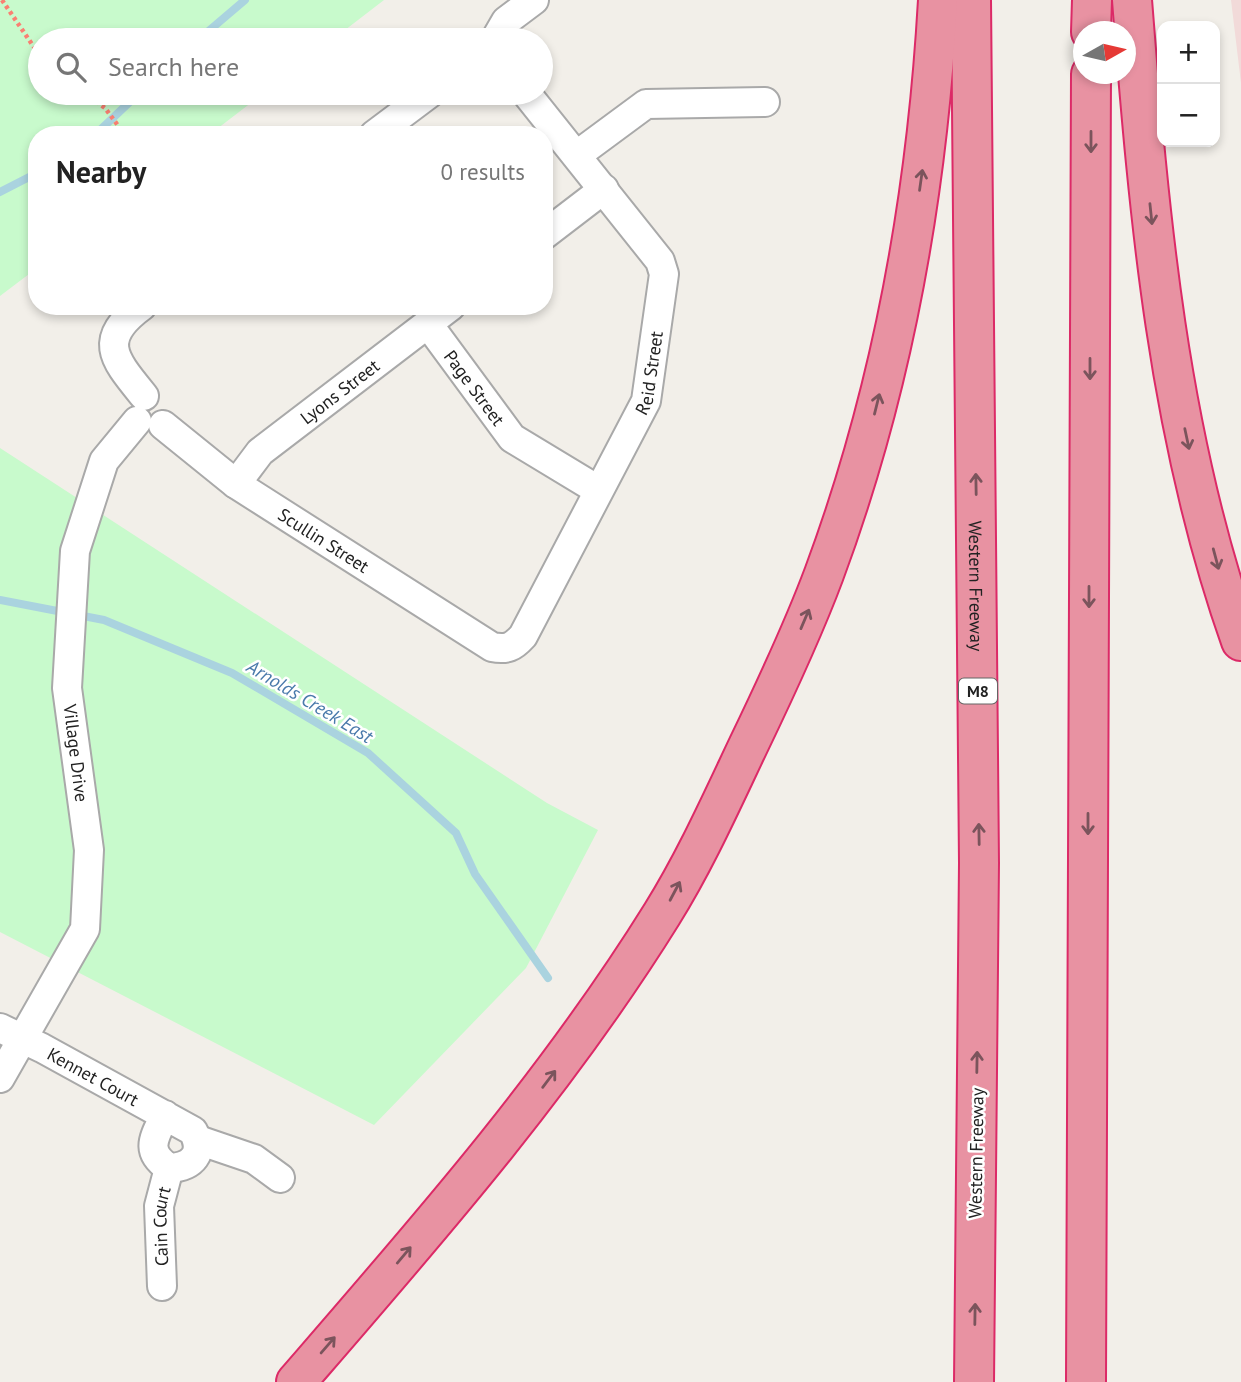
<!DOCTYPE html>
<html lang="en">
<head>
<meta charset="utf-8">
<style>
	:root { --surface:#fff; --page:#f2f2f2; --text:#222; --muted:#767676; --line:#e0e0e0 }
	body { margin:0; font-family:"PT Sans",sans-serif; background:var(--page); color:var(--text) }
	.controls { position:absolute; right:21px; top:21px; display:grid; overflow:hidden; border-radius:14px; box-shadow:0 4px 10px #0003 }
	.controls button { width:63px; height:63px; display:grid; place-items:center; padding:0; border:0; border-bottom:2px solid var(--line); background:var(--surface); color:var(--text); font:35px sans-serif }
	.compass { position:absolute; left:1073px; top:21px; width:63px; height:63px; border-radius:50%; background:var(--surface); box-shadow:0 4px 10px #0003; rotate:82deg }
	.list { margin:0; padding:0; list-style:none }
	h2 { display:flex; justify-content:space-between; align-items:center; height:91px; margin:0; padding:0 28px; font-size:30px }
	h2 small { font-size:23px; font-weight:400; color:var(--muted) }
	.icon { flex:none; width:38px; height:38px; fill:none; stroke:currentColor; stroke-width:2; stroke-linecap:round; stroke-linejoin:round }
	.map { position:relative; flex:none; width:1241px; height:1382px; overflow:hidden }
	.search { position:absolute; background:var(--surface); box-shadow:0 4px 10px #0003; left:28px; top:28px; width:525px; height:77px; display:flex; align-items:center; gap:18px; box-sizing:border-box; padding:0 24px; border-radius:38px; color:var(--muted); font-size:26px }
	.panel { position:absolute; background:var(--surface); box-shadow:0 4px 10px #0003; left:28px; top:126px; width:525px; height:189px; border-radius:28px }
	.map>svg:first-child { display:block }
	.commercial { fill:#f2dad9 }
	.park { fill:#c8facc }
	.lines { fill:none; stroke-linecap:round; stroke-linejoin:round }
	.stream { stroke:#aad3df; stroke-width:8 }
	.minor-casing { stroke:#a9a9a9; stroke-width:32 }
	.motorway-casing { stroke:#dc2a67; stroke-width:42 }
	.path { stroke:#fa8072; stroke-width:4.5; stroke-dasharray:3.5 3.5; stroke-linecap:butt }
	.minor { stroke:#fff; stroke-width:28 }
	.motorway { stroke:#e892a2; stroke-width:38 }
	.oneway { stroke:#7b545c }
	.labels { text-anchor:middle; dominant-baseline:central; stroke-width:5; stroke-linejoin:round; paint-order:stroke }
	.shield { fill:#fff; stroke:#646464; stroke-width:2 }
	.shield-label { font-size:16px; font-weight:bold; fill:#222 }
	.street-label { font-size:18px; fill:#222; stroke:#fff }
	.water-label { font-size:19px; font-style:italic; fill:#4a7aab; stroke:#fff }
</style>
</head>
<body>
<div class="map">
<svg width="1241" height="1382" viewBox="0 0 1241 1382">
	<rect width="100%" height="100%" fill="#f2efe9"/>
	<path class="commercial" d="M1231,0h10v83z"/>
	<path class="park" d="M0,0h384l-52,40h-292v53h224l-55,42h-172v133l-37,28z
		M0,448l547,355 51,27 -72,138 -152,157 -374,-193z"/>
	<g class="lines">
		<path class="stream" d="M198,40l47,-40
			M95,135l44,-42
			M0,192l37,-19
			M0,600l104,20 128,53 136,80 88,80 19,41 73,104"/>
		<g class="minor-casing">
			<g id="minor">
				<path d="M495,40l11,-19 28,-21"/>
				<path d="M374,135l56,-42"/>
				<path d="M577,155l69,-51 119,-2"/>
				<path d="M544,235l60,-46"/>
				<path d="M142,306c-46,34 -28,53 2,90"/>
				<path id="s1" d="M428,324l84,114 86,52"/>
				<path id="s2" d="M163,425l73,59 256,163c15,3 21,0 31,-11l123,-235 18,-127 -4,-13 -134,-168"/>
				<path id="s3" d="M236,484l24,-32 191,-146"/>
				<path id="s4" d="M0,1028l42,20 151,83c12,22 0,36 -24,37 -25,-17 -15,-30 -4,-53"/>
				<path d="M0,1078l85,-149 4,-79 -22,-162 8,-137 29,-90 33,-40"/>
				<path d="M198,1140l56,19 26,19"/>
				<path id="s5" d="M162,1286l-3,-80 10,-38"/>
			</g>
		</g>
		<g class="motorway-casing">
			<g id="motorway">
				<path id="s6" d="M971,0l8,863 -5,519"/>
				<path d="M1132,0c17,216 36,435 109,641"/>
				<path d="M1091,32l1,-32"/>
				<path d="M296,1382c130,-150 261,-299 366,-468 33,-53 59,-111 86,-168 27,-56 54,-113 76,-172 68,-183 103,-379 114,-574"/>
				<path d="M1086,1382l5,-1308"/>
			</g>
		</g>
		<path class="path" d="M2,0l38,56
			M85,93l20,15 20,27"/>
		<use href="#minor" class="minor"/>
		<use href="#motorway" class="motorway"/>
	</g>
	<defs><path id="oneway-shaft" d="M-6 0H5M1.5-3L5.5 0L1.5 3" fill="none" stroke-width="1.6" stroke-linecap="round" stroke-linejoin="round" transform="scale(1.75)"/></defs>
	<g class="oneway">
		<use href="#oneway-shaft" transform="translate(1091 142) rotate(90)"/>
		<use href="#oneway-shaft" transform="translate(921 180) rotate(-82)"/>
		<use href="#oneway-shaft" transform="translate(1151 214) rotate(84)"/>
		<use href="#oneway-shaft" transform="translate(1090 369) rotate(90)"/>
		<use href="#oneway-shaft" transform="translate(877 404) rotate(-76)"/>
		<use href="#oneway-shaft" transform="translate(1187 439) rotate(78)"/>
		<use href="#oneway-shaft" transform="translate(976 484) rotate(-91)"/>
		<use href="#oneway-shaft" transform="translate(1216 559) rotate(75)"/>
		<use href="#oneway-shaft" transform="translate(1089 597) rotate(90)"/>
		<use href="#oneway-shaft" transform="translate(805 619) rotate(-67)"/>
		<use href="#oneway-shaft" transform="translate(1088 824) rotate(90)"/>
		<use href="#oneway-shaft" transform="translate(979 834) rotate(-91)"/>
		<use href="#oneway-shaft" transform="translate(675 891) rotate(-62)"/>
		<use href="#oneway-shaft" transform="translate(977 1062) rotate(-89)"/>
		<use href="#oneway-shaft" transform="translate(549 1079) rotate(-53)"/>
		<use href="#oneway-shaft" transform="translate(404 1255) rotate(-50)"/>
		<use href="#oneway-shaft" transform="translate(975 1314) rotate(-89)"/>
		<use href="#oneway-shaft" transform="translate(328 1345) rotate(-49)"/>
	</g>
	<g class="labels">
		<rect class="shield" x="959" y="678.5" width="38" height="25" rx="5"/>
		<g class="shield-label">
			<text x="978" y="691">M8</text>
		</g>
		<g class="street-label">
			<text stroke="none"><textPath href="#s2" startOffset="726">Reid Street</textPath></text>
			<text stroke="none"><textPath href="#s1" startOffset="79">Page Street</textPath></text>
			<text stroke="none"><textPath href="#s3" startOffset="140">Lyons Street</textPath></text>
			<text stroke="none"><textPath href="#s2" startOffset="198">Scullin Street</textPath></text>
			<text stroke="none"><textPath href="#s6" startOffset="586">Western Freeway</textPath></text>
			<text transform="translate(76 753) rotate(83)">Village Drive</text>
			<text stroke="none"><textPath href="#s4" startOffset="105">Kennet Court</textPath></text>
			<text transform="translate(976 1153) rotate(-89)">Western Freeway</text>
			<text stroke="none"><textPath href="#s5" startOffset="60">Cain Court</textPath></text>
		</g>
		<g class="water-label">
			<text transform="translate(310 701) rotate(31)">Arnolds Creek East</text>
		</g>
	</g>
</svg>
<div class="controls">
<button>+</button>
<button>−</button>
</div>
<svg class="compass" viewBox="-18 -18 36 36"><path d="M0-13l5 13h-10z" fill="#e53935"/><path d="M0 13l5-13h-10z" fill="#767676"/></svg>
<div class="search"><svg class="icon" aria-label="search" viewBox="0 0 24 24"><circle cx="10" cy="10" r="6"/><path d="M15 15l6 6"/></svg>Search here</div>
<section class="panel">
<h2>Nearby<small>0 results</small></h2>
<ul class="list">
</ul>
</section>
</div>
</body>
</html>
